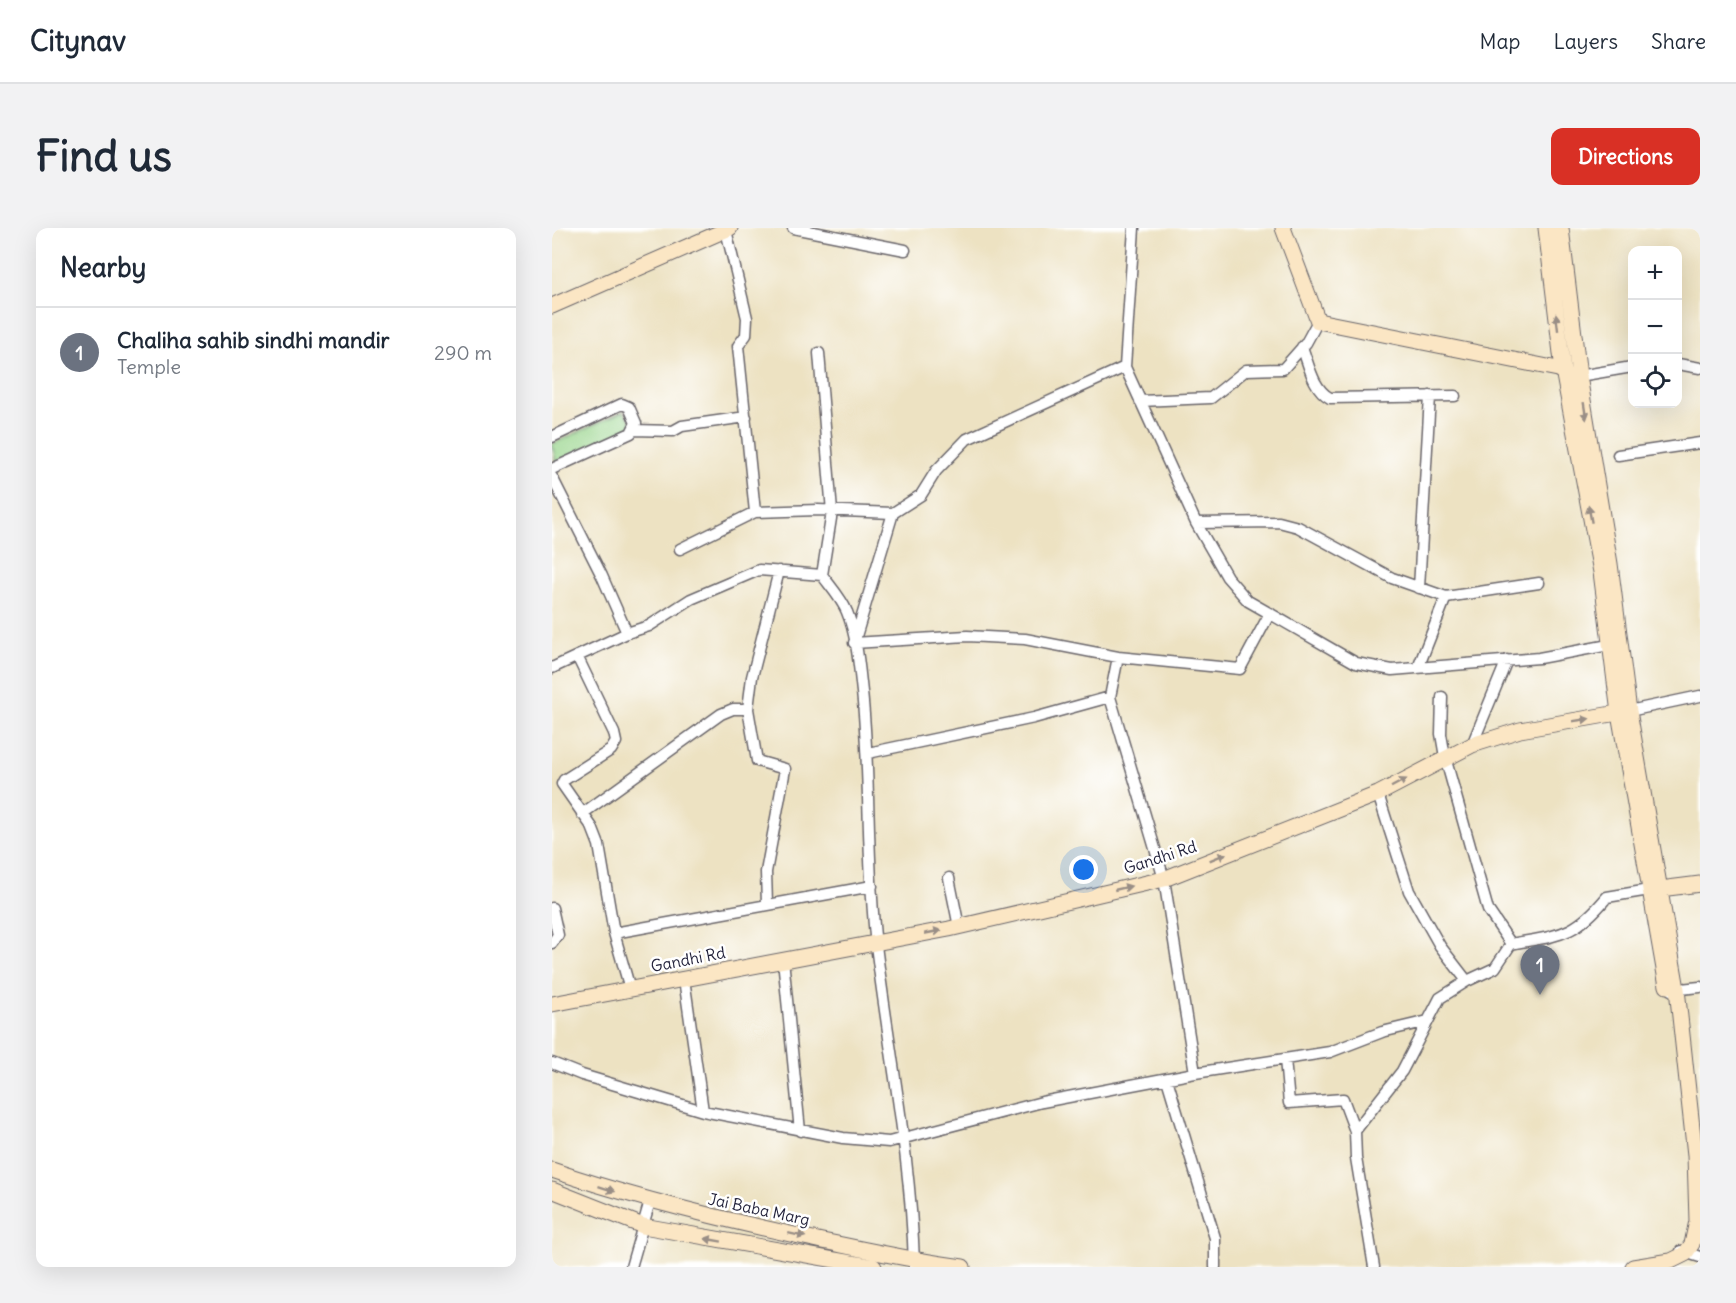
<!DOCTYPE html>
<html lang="en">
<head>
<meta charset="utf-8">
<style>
	:root { --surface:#fff; --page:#f2f2f3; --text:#1f2937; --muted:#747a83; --line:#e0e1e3; --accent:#d93025 }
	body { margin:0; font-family:Delius,sans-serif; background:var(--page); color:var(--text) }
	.controls { position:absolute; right:18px; top:18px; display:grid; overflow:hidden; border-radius:12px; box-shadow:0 6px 24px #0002 }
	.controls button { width:54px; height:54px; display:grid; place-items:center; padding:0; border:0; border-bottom:2px solid var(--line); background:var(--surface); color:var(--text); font:30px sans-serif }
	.you { position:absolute; left:532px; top:642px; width:21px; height:21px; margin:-15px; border:4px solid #fff; border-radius:50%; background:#1a73e8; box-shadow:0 0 0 9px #1a73e833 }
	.badge { display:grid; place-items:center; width:39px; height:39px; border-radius:50%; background:var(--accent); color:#fff; font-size:20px; font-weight:700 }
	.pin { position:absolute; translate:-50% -50px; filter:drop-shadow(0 2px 3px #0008) }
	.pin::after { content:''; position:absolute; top:32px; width:21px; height:18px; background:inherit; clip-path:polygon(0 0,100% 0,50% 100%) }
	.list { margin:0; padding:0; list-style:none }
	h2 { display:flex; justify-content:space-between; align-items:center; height:78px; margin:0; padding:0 24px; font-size:26px }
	h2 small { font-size:20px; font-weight:400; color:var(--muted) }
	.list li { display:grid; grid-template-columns:39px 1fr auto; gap:18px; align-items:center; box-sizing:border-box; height:90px; padding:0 24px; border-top:2px solid var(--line) }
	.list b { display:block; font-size:22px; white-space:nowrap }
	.list p { margin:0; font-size:20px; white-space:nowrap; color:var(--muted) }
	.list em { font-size:20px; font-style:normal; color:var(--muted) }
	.icon { flex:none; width:33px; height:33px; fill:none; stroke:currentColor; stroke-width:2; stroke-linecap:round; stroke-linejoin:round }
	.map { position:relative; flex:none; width:1148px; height:1039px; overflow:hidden; border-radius:12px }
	header { display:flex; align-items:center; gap:36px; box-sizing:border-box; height:84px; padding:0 30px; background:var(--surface); border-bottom:2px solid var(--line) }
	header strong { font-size:28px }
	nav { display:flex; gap:33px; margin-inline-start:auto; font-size:21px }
	.intro { display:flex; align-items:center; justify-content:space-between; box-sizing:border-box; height:144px; padding:0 36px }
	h1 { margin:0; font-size:42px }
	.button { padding:15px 27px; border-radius:12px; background:var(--accent); color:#fff; font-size:21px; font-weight:700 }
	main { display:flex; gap:36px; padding:0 36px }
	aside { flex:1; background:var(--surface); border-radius:12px; box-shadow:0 6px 24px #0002 }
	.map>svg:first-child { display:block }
	.green { fill:#96d489; stroke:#5c7b62; stroke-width:1.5 }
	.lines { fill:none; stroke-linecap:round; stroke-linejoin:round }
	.street-casing { stroke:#69656a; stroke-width:13 }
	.secondary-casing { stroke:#69656a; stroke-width:17 }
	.street { stroke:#fff; stroke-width:10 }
	.secondary { stroke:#fbe6c4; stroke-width:15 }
	.oneway { fill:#998e86 }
	.labels { text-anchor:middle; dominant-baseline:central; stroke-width:5; stroke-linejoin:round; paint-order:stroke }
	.street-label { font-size:16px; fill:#22223b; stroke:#fff }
</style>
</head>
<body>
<header>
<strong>Citynav</strong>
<nav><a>Map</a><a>Layers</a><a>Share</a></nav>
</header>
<div class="intro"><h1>Find us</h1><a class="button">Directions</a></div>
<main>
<aside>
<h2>Nearby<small></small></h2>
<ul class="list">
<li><span class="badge" style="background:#6b7280">1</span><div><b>Chaliha sahib sindhi mandir</b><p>Temple</p></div><em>290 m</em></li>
</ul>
</aside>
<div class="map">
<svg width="1148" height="1039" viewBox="0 0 1148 1039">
	<rect width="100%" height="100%" fill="#fff"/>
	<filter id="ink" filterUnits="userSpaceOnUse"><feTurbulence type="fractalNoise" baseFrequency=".0167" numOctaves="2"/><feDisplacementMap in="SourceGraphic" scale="12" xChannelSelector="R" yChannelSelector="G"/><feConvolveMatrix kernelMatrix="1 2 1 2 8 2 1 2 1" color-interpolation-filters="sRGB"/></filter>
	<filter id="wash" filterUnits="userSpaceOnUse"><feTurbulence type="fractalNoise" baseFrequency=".008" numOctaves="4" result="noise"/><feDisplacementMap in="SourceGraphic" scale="24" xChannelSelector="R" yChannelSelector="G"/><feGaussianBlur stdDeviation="1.35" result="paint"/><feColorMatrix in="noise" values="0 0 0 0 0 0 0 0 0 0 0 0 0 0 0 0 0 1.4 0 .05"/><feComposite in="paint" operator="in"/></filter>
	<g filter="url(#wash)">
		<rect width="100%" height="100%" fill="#ede2c2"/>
		<path class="green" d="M71,183l8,9v12l-75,31 -4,-19z"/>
	</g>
	<g filter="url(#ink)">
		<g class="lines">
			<g class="street-casing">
				<path id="street" d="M241,0l112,22
					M582,0l-9,139 71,156 31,54 21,24 108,62 36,7 147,-12 70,-13
					M174,2l21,88 -1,17 -8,11 17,166
					M750,119c7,18 11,42 28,51l125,-2
					M267,125l13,159 -10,63
					M1126,136l22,4
					M1022,146l5,2 53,-9
					M588,173l71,-3 35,-28 37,-1 23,-26 12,-22
					M82,202l39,1 9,-5 64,-9
					M0,209l70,-33 7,3 7,16 -5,10 -79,36
					M1066,227l82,-12
					M0,249l50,99 25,57 22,-7 42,-27 68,-29 63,5c8,11 20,24 25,37 10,24 12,54 15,80 9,84 4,169 14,253 13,106 35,212 38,319
					M341,285l-39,130 113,-7 58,3 93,18 122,12 30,-56
					M644,295l83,-1 19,5 94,51 54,19
					M128,321l75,-37 63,-2 75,3 28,-18 15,-24 31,-32 158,-72
					M867,360l11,-192
					M25,428l37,77 2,9 -5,8 -47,30 -2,4 30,43 7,18 15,88 16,56
					M566,429l-8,40 54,182 31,194
					M0,440l75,-35
					M866,440l28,-71 93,-14
					M890,469l-1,37 4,23 43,153 23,34
					M1077,483l71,-15
					M920,517l35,-85
					M316,525l166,-35 76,-21
					M826,566l31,97 31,55 27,35
					M30,586l139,-100 12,-5h15
					M397,650l10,49
					M215,676l-1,-32 19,-103 -28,-8 -9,-52 4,-32 27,-106
					M0,680l6,27 -6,8
					M62,705l258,-47
					M959,716c48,-9 63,-7 96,-47l42,-7
					M231,731l17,172
					M132,751l19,132
					M1119,762l29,-3
					M733,831l4,44 54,-4 12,32
					M0,835l30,12 121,36 140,27 46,4 153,-40 153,-29 135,-21 52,-20 46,-11
					M615,851l48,159v29
					M1129,1023l19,6
					M79,1039l19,-66
					M822,1039l-18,-109 -1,-27 47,-60 38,-73 27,-17 28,-13 16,-24"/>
			</g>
			<g class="secondary-casing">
				<path id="secondary" d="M731,0l35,93 245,49
					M994,0l17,142 38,202 18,141 48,273
					M1009,0l18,148 31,188 19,147 48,278 18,166 2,66 -5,23 -7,10 -14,7 -38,6
					M0,78l178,-78
					M1100,662l48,-6
					M0,776l397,-75 215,-50 214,-85 94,-49 48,-15 109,-19
					M0,942c88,30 176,51 266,70 48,10 96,21 145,27
					M0,962l91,36 231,41"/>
			</g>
			<use href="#street" class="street"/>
			<use href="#secondary" class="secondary"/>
		</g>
		<defs><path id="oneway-solid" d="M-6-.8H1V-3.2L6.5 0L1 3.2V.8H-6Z" transform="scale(1.5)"/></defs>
		<g class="oneway">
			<use href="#oneway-solid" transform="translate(1005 94) rotate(-97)"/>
			<use href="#oneway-solid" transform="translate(1033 183) rotate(81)"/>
			<use href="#oneway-solid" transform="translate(1038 286) rotate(-101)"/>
			<use href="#oneway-solid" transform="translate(1029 492) rotate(-9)"/>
			<use href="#oneway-solid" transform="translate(847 555) rotate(-28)"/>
			<use href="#oneway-solid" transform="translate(666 629) rotate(-22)"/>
			<use href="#oneway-solid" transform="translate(571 660) rotate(-13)"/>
			<use href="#oneway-solid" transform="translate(381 704) rotate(-11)"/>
			<use href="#oneway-solid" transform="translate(55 961) rotate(18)"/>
			<use href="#oneway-solid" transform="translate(245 1007) rotate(12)"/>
			<use href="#oneway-solid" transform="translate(161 1012) rotate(-170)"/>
		</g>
	</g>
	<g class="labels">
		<g class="street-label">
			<text transform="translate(608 629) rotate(-18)">Gandhi Rd</text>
			<text transform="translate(136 731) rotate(-11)">Gandhi Rd</text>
			<text transform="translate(207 981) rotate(12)">Jai Baba Marg</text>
		</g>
	</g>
</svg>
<div class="controls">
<button>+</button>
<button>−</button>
<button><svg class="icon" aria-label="locate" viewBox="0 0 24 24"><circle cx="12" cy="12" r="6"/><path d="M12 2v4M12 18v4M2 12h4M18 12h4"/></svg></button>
</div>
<div class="you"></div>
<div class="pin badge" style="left:988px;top:767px;background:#6b7280">1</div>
</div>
</main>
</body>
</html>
